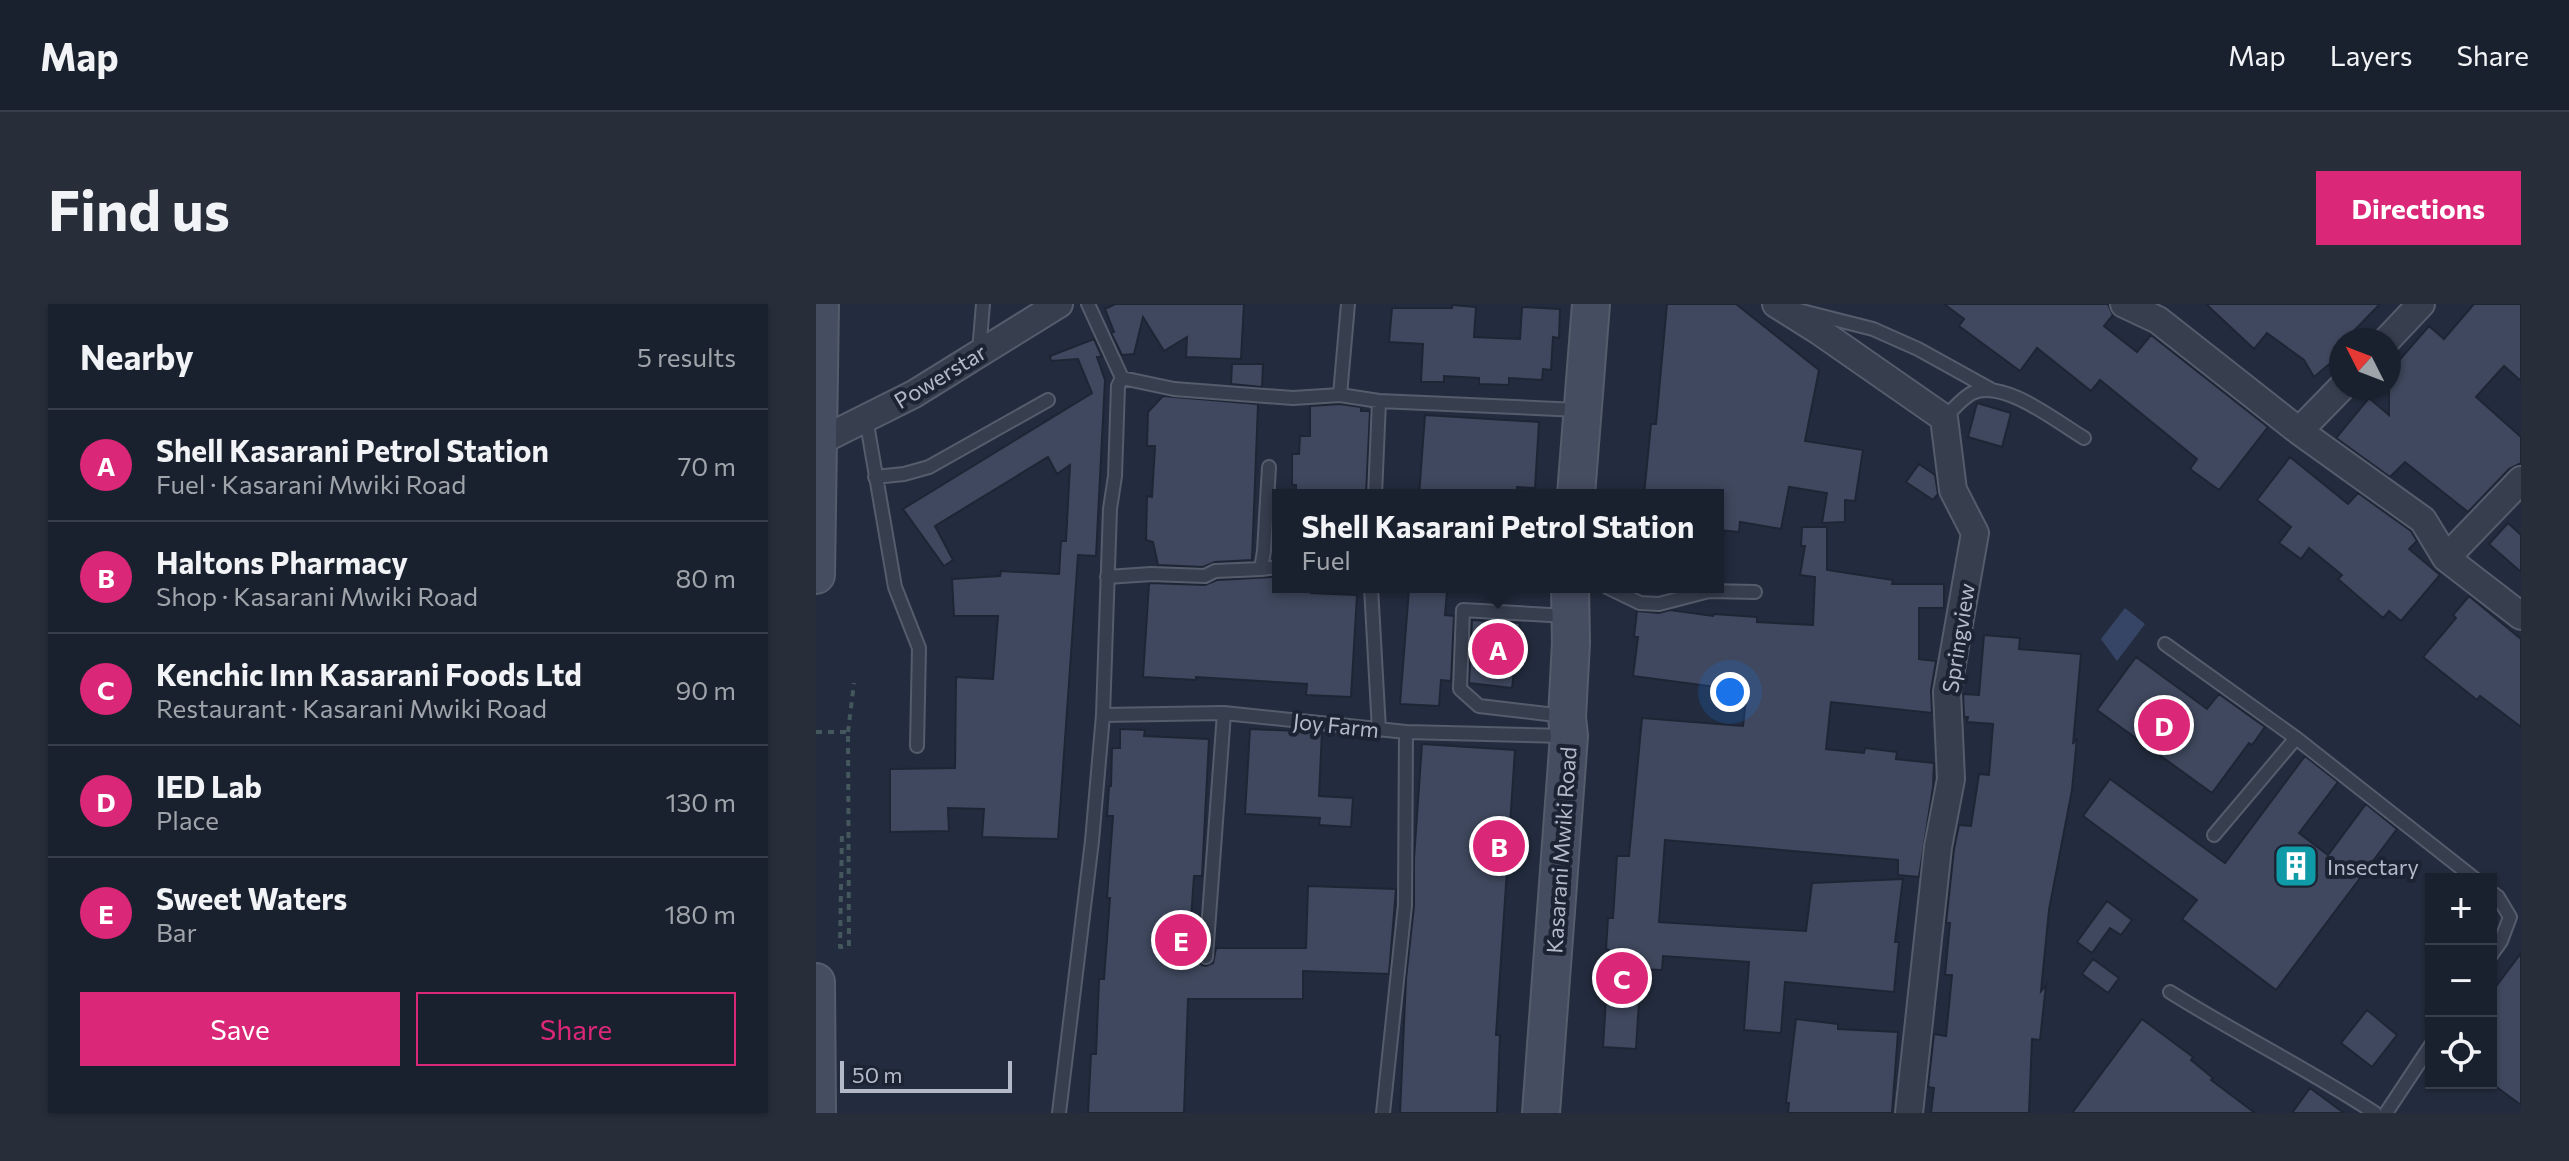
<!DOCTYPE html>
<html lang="en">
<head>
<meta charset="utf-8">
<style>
	:root { --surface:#1a212e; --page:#272e3a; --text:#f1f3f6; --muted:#9fa3aa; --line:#383e4a; --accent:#db2777 }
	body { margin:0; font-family:Commissioner,sans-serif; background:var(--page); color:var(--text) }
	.controls { position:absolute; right:24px; bottom:24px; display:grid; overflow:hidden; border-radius:0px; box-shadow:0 2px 6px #0004 }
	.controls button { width:72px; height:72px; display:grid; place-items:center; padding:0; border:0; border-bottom:2px solid var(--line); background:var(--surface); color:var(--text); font:40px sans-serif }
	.compass { position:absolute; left:1513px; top:24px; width:72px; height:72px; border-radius:50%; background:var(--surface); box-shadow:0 2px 6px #0004; rotate:312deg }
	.scale { position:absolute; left:24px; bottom:20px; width:172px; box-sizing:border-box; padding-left:8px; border:4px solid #b3b9c9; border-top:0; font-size:22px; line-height:28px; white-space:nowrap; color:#b3b9c9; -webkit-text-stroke:6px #1c2333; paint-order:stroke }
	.you { position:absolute; left:914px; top:388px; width:28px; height:28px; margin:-20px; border:6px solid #fff; border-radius:50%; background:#1a73e8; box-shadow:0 0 0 12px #1a73e833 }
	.badge { display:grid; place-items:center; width:52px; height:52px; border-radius:50%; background:var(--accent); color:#fff; font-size:26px; font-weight:700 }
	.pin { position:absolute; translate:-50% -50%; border:4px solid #fff; box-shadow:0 2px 8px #0006 }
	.popup { position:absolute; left:456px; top:185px; width:452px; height:104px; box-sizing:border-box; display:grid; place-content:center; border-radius:0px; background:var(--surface); filter:drop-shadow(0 2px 6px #0005); font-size:26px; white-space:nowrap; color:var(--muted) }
	.popup b { font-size:30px; color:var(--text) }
	.popup::after { content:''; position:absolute; left:50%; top:100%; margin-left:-16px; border:16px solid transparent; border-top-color:var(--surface) }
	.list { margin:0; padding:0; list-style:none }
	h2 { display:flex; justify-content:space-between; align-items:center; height:104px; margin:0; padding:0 32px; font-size:34px }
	h2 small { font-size:26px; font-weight:400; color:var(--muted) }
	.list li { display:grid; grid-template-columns:52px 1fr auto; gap:24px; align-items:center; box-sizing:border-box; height:112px; padding:0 32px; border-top:2px solid var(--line) }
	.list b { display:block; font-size:30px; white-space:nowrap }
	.list p { margin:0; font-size:26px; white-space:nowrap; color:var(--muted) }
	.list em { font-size:26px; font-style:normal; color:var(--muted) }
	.actions { display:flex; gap:16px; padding:24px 32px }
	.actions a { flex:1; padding:18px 0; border:2px solid var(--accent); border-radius:0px; text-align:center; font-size:28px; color:var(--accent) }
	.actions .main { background:var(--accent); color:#fff }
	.icon { flex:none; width:44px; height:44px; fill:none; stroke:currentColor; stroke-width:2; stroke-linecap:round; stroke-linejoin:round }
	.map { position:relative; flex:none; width:1705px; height:809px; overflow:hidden; border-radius:0px }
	header { display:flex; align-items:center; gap:48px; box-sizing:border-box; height:112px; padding:0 40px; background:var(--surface); border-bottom:2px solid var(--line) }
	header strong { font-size:38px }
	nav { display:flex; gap:44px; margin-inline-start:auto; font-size:28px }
	.intro { display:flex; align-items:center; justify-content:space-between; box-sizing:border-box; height:192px; padding:0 48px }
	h1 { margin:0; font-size:56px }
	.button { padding:20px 36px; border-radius:0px; background:var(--accent); color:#fff; font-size:28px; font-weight:700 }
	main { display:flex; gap:48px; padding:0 48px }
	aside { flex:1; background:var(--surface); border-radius:0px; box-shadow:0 2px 6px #0004 }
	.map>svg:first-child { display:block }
	.water { fill:#364566 }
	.building { fill:#3f485e; stroke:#1e2535; stroke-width:2 }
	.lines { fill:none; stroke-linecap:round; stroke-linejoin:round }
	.lane-casing { stroke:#555c6c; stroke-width:16 }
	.street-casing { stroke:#555c6c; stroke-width:30 }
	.secondary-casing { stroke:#555c6c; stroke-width:40 }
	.path { stroke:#43575c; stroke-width:4; stroke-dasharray:6 6; stroke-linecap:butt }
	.lane { stroke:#373e4e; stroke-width:12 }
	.street { stroke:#373e4e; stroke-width:26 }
	.secondary { stroke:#454d61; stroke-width:36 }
	.labels { text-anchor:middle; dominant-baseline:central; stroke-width:8; stroke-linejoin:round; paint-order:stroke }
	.street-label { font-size:22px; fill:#b3b9c9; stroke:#1c2333 }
	.poi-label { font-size:22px; fill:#b3b9c9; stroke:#1c2333; text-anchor:start }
</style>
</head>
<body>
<header>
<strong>Map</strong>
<nav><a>Map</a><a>Layers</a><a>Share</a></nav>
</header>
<div class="intro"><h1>Find us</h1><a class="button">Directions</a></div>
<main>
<aside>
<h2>Nearby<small>5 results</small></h2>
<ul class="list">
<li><span class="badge">A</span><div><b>Shell Kasarani Petrol Station</b><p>Fuel · Kasarani Mwiki Road</p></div><em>70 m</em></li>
<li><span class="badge">B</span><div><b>Haltons Pharmacy</b><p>Shop · Kasarani Mwiki Road</p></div><em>80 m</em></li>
<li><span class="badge">C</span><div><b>Kenchic Inn Kasarani Foods Ltd</b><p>Restaurant · Kasarani Mwiki Road</p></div><em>90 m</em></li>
<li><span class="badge">D</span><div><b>IED Lab</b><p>Place</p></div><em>130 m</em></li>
<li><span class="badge">E</span><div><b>Sweet Waters</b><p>Bar</p></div><em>180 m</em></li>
</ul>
<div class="actions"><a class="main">Save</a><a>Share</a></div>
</aside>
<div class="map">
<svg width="1705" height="809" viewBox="0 0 1705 809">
	<rect width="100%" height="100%" fill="#232c3e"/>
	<path class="water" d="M1309,304l20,16 -28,37 -16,-22z"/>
	<path class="building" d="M299,0h129l-3,55 -55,-2 1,-20 -23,14 -21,-34 -9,37 -12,1 -11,-22 3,-1 -9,-23z
		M851,0h69l83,66 -14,71 58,9 -8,51 -10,-1v22l-23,1 5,-30 -38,-6 -8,42 -41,-7 -1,10 -21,-2v-35h-74l7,-71h5z
		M1128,0h164l5,11 -9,11 33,26 14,-17 117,92 -49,63 -29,-21 7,-10 -97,-79 -9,11 -54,-43 -17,23 -61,-45 5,-7z
		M1390,0h174l-35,36h-4v14l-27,23 -10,-17 -37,-27 -13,16z
		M1658,0h47v77l-17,-15 -28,31 45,40v26l-12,6 -41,43 -63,-50 -15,15 -54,-39 33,-40 20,17v-43l40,-46 15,13z
		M636,1l24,2 -2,30 46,2 2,-32 38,2 -1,29 -6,-1 -2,33 -8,-1 -1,11 -33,-2v7l-30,-1v-6l-35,-2v6h-23l2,-38 -34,-2 3,-34h60z
		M278,35l8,18h-5l8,23 -9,176 -18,-1 -20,284 -76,-2 2,-28 -36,-1 1,23 -59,1v-63l65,-1 1,-91 37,2 5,-63h-44l-2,-37 48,-3 1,-5 58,3 2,-33h5l4,-76 -13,9 -9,-17 -113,69 18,34 -9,6 -41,-57 189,-116 -14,-34 -27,2 -1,-5z
		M416,60h31l-1,23 -31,-3z
		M347,92l95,8 -6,156 -37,2 -12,5 -45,-2 -5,-23 -7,-2 1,-44 5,1 3,-51h-8l1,-34z
		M1161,99l34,10 -9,34 -34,-10z
		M524,100l21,3v4h9l-4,84h-70v-10h-4v-31h7l1,-18h10v-30z
		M609,111l114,7 -4,66 -18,-1 -1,8h-97z
		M1474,153l58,47 10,-11 53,38 6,10 -8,8 31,26 -39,46 -12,-10 -6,7 -45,-39 4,-4 -33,-27 -8,11 -22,-16 12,-16 -34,-27z
		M1103,160l16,11 3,19 -5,6 -27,-18z
		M1692,219l13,12v37l-32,-28z
		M986,223h25v43l66,10 -1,4h52v24h-25v51l17,2 -5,29 1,23 -101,-11 -5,47 38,4 1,-5 32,4 -1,7 38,4 -1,24 -14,90 -21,-2v-15l-233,-20 -6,82 147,9 6,-48 91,-4 -8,63h4l-5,50 -109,-10 -4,51 -37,-3 5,-68 -86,-6 -1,14 -21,-1 -5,80 -33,-2 6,-97 -3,-1 2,-31h5l4,-62h12l13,-138 101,8 4,-35 -114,-15 5,-39h-4l3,-26 22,2 11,-3 43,6 1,-2 43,3v5l56,3 2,-48 -15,-2 5,-29h-4z
		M457,273h5v10h34l-1,6 46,2 -6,102 -45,-2 1,-11 -111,-7v3l-53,-3 6,-94 56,2 12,-5z
		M593,285l38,3 -2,23 9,1 -3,65 -10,-1 -2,26 -39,-2z
		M1653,292l52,43v88l-41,-31 -3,4 -54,-43 33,-39 -3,-3z
		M656,316l48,3 -8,65 -43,-5z
		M1168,331l36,3 -1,11 62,5 -8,90 4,-6 -5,52 -23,120 -8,81 5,-6 -6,55 -8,-1 -3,74h-98l3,-25 -6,-1 6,-53 12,2 6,-61h-7l5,-52h-4l8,-74 5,-24 12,1 8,-52 10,1 4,-51 -26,-2 1,-5h-4l-1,-23 16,1z
		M1320,353l71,52 12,-15 46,33 -13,18 -3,-2 -37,50 -115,-83z
		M304,425l25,1 -1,6 65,3 -7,137h-8l-5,72h9v12l4,5 4,1 7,-3 3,-15h90l2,-62 88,3 -7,85 -86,-3v28h-115l-4,114h-96l3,-59h5l3,-75h5l6,-81h-3l6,-82h-6l2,-30h2l1,-38h8z
		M434,425l72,3 -3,64 34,2 -2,29 -32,-2 1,-7 -75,-4z
		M606,440l93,6 -19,285h4l-3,78h-97l6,-134 8,-73v-47z
		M1489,452l33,26 -39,51 29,22 38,-51 31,25 -121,161 -94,-71 15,-19 -114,-84 27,-37 115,84z
		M1291,597l25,19 -11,15 -11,-7 -18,25 -15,-11z
		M1705,649v152l-30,-22v-90z
		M1277,655l26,19 -11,15 -26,-19z
		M1551,706l30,25 -25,32 -31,-24z
		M980,715l42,5v5l60,3 -6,81h-104l1,-10h-3z
		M1326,715l51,38 -2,3 22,18 -2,2 44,33h-183z
		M1494,784l34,25h-52z"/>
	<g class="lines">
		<g class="lane-casing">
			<path id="lane" d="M272,0l34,74
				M986,7l71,18 45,20 74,41
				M163,48l4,-48
				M524,91l8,-91
				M50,114l29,169 24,61 -2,98
				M1128,114c8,-7 18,-20 28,-25 31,-15 85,29 112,45
				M453,163l-5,84 -3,18 17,-2
				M59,173l29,-3 25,-7 119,-67
				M559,191l4,-94
				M291,273l44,-3 54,2 10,-5 46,-2
				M555,283l8,143
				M791,283l33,16 19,1 50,-13 46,1
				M1349,340l131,94 179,141
				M287,411l121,-2 182,19 161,4
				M748,412l-85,-10 -19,-17 3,-79 104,6
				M1398,531l82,-97
				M1675,588l7,5 12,20 -9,24 -10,14
				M390,653l18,-244
				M1354,688c67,42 138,77 205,121
				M243,809l33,-272 11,-126 7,-206 5,-33 3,-90 4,-8 52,11 119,9 47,-3 39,6 200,9
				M567,809l22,-208 1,-173
				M1570,809l45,-68"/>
		</g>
		<g class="street-casing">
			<path id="street" d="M960,0l43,27 125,87 9,72 22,43 -28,159 4,87 -13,68 -29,266
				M1308,0l34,16 141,111 124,89 23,38 75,58
				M1571,36l34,-36
				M1483,127l42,-43
				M2,138l96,-48 145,-90
				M1630,254l75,-78"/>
		</g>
		<g class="secondary-casing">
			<path id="secondary" d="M760,191l15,-191
				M0,271l4,-271
				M0,678l1,131
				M725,809l28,-377 -2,-19 4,-74 -1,-56"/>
		</g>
		<path class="path" d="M0,428h32l1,214 -9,1 2,-116
			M32,428l6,-49"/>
		<use href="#lane" class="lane"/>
		<use href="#street" class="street"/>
		<use href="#secondary" class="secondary"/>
	</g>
	<defs>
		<g id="building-square" transform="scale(2.3)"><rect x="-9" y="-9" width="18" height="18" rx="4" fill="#0f9aa8" stroke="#1c2333"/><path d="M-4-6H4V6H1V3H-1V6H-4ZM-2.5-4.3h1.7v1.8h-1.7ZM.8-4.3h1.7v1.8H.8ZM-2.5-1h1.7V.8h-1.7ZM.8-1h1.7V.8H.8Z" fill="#fff"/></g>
	</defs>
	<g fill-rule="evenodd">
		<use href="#building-square" x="1480" y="562"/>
	</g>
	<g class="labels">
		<g class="street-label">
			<text transform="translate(124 72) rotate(-31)">Powerstar</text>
			<text transform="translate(1142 334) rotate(-81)">Springview</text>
			<text transform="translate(520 421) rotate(6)">Joy Farm</text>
			<text transform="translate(745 546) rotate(-86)">Kasarani Mwiki Road</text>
		</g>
		<g class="poi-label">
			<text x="1511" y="562">Insectary</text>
		</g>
	</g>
</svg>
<div class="controls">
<button>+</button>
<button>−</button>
<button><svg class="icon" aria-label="locate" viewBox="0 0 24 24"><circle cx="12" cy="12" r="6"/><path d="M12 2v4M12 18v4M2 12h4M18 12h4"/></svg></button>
</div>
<svg class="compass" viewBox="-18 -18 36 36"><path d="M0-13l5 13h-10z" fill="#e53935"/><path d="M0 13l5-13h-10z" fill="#9fa3aa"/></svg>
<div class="scale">50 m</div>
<div class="you"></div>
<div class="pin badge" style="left:682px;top:345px">A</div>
<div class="popup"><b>Shell Kasarani Petrol Station</b>Fuel</div>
<div class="pin badge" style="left:683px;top:542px">B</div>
<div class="pin badge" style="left:806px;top:674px">C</div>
<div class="pin badge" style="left:1348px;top:421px">D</div>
<div class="pin badge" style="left:365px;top:636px">E</div>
</div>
</main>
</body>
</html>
